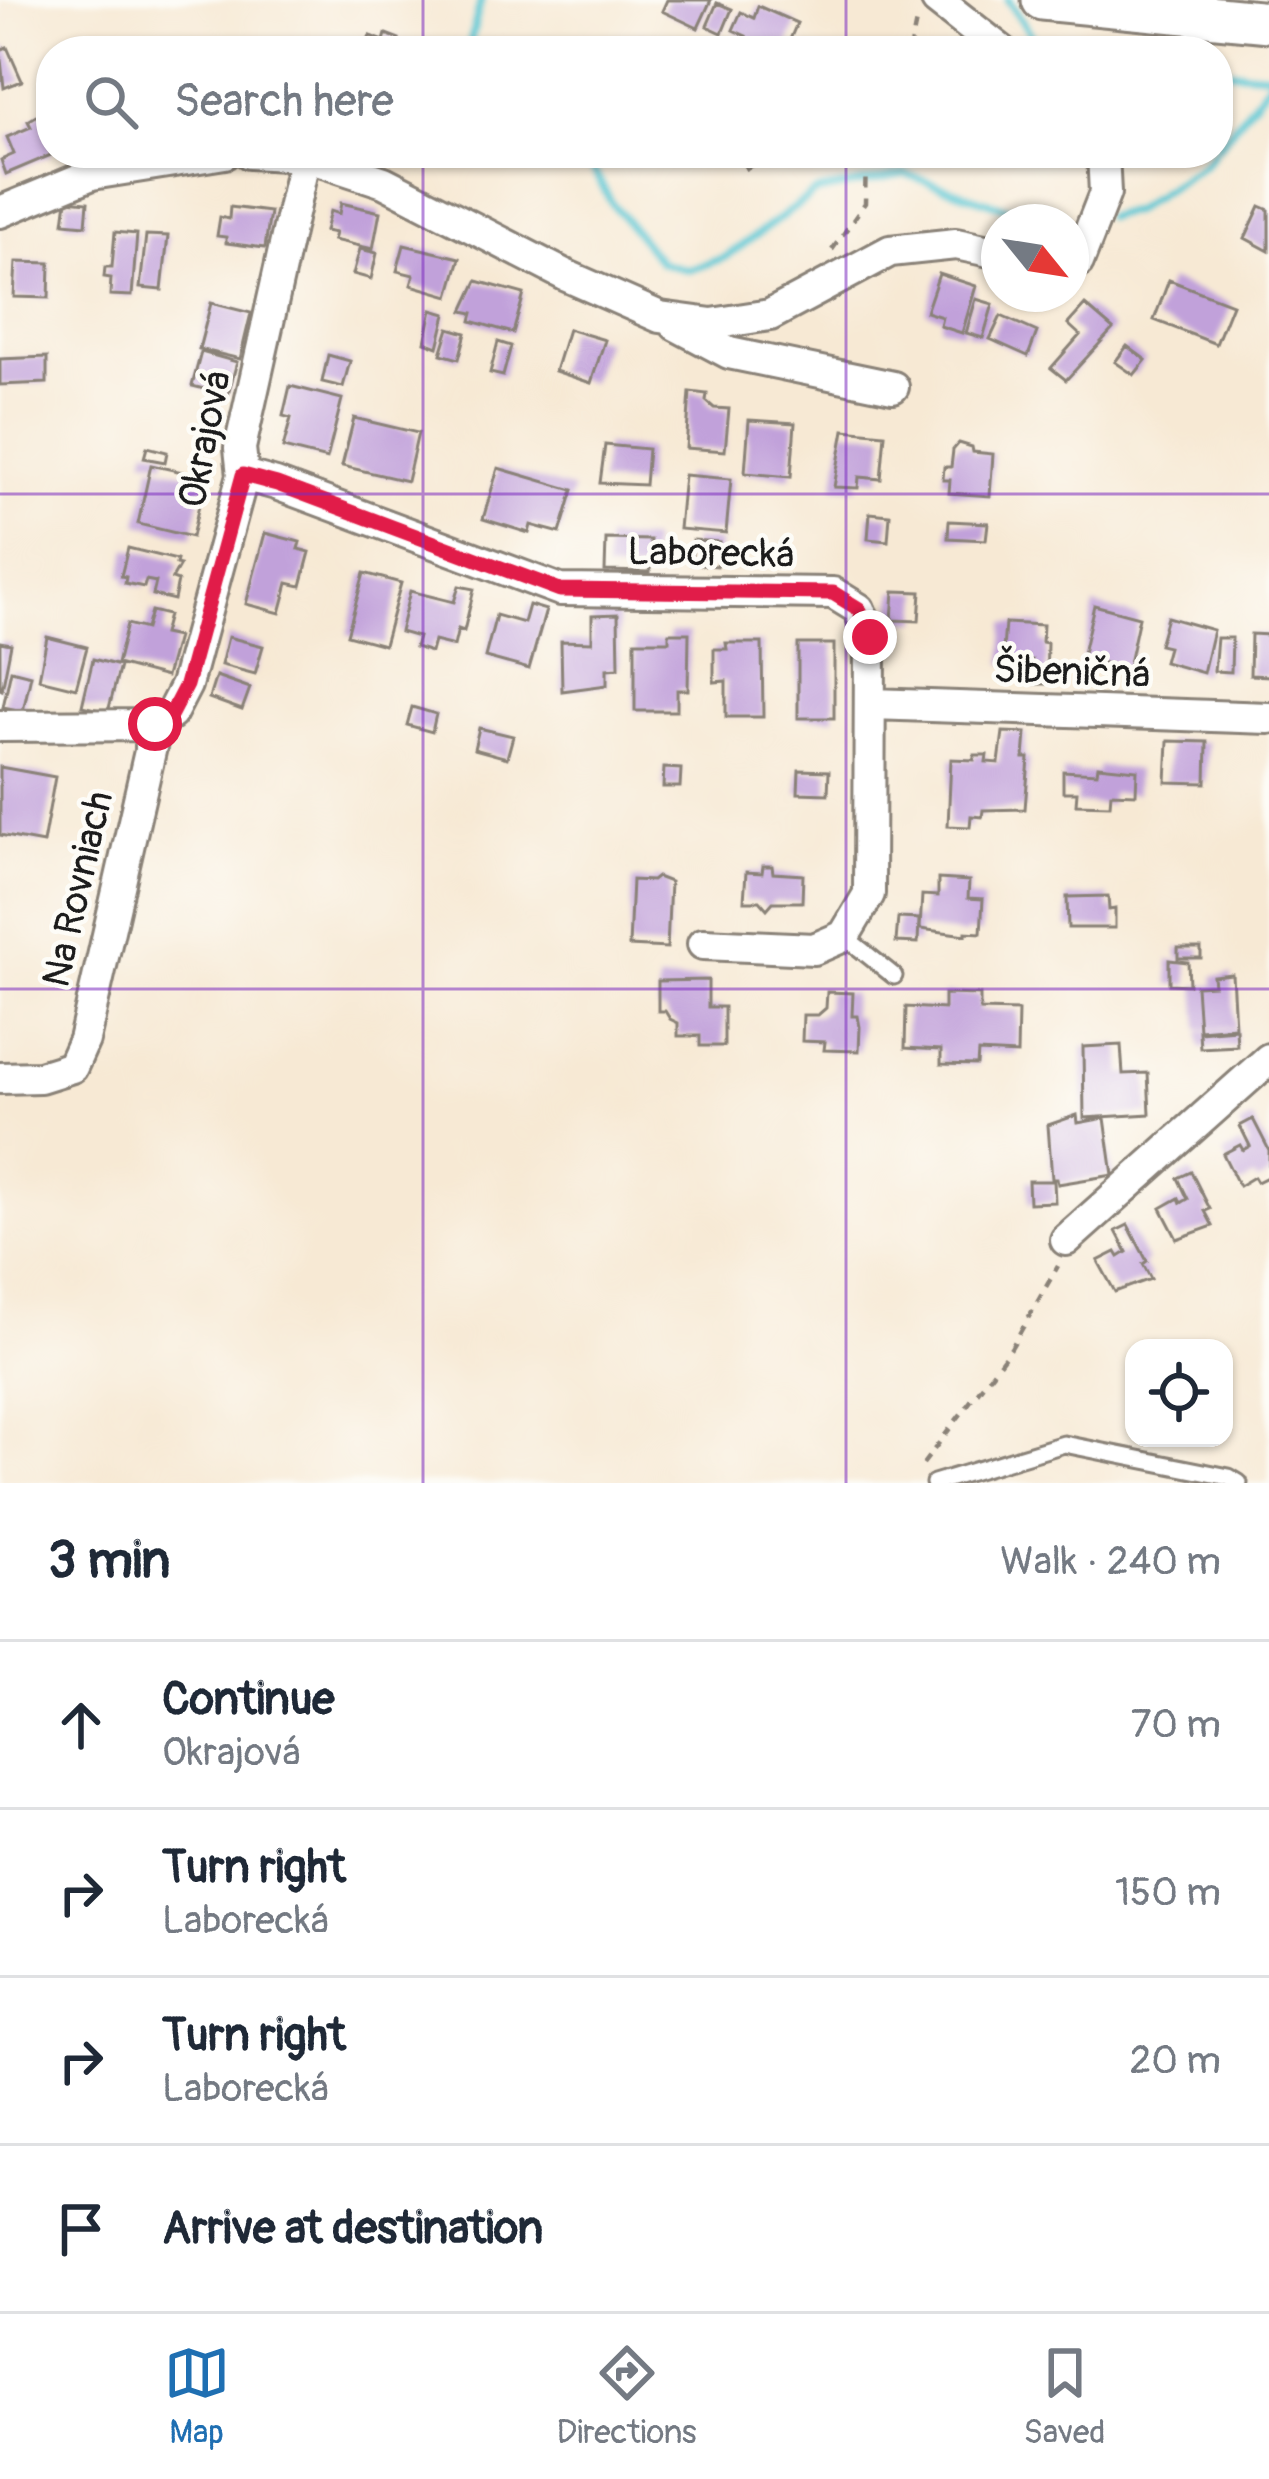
<!DOCTYPE html>
<html lang="en">
<head>
<meta charset="utf-8">
<style>
	:root { --surface:#fff; --page:#f6f6f7; --text:#1f2937; --muted:#747a83; --line:#e0e1e3; --accent:#1f6fb2 }
	body { margin:0; font-family:Pangolin,sans-serif; background:var(--page); color:var(--text) }
	.controls { position:absolute; right:36px; bottom:36px; display:grid; overflow:hidden; border-radius:24px; box-shadow:0 3px 9px #0004 }
	.controls button { width:108px; height:108px; display:grid; place-items:center; padding:0; border:0; border-bottom:3px solid var(--line); background:var(--surface); color:var(--text); font:60px sans-serif }
	.compass { position:absolute; left:981px; top:204px; width:108px; height:108px; border-radius:50%; background:var(--surface); box-shadow:0 3px 9px #0004; rotate:120deg }
	.stop { position:absolute; width:36px; height:36px; margin:-27px; border:9px solid #e11d48; border-radius:50%; background:#fff }
	.stop.end { background:#e11d48; border-color:#fff; box-shadow:0 3px 12px #0008 }
	.list { margin:0; padding:0; list-style:none }
	h2 { display:flex; justify-content:space-between; align-items:center; height:156px; margin:0; padding:0 48px; font-size:51px }
	h2 small { font-size:39px; font-weight:400; color:var(--muted) }
	.list li { display:grid; grid-template-columns:78px 1fr auto; gap:36px; align-items:center; box-sizing:border-box; height:168px; padding:0 48px; border-top:3px solid var(--line) }
	.list b { display:block; font-size:45px; white-space:nowrap }
	.list p { margin:0; font-size:39px; white-space:nowrap; color:var(--muted) }
	.list em { font-size:39px; font-style:normal; color:var(--muted) }
	.icon { flex:none; width:66px; height:66px; fill:none; stroke:currentColor; stroke-width:2; stroke-linecap:round; stroke-linejoin:round }
	.map { position:relative; flex:none; width:1269px; height:1483px; overflow:hidden }
	.search { position:absolute; background:var(--surface); box-shadow:0 3px 9px #0004; left:36px; right:36px; top:36px; height:132px; display:flex; align-items:center; gap:30px; box-sizing:border-box; padding:0 42px; border-radius:48px; color:var(--muted); font-size:45px }
	.sheet { height:828px; background:var(--surface) }
	nav { display:flex; justify-content:space-around; align-items:center; box-sizing:border-box; height:168px; border-top:3px solid var(--line); background:var(--surface); font-size:33px; color:var(--muted) }
	nav a { display:grid; justify-items:center; gap:6px }
	nav .on { color:var(--accent) }
	.map>svg:first-child { display:block }
	.lines { fill:none; stroke-linecap:round; stroke-linejoin:round }
	.stream { stroke:#5ac6d2; stroke-width:8 }
	.building { fill:#c1a1da }
	.service-casing { stroke:#8a8278; stroke-width:21 }
	.minor-casing { stroke:#8a8278; stroke-width:36 }
	.tertiary-casing { stroke:#8a8278; stroke-width:45 }
	.path { stroke:#8a8278; stroke-width:4.5; stroke-dasharray:9 9; stroke-linecap:butt }
	.service { stroke:#fff; stroke-width:15 }
	.minor { stroke:#fff; stroke-width:30 }
	.tertiary { stroke:#fff; stroke-width:39 }
	.route { stroke:#e11d48; stroke-width:15 }
	.grid { fill:none; stroke:#7b2cbf; stroke-width:3; stroke-opacity:0.55 }
	.labels { text-anchor:middle; dominant-baseline:central; stroke-width:9; stroke-linejoin:round; paint-order:stroke }
	.street-label { font-size:39px; fill:#1c1c1c; stroke:#fdfcf7 }
</style>
</head>
<body>
<div class="map">
<svg width="1269" height="1483" viewBox="0 0 1269 1483">
	<rect width="100%" height="100%" fill="#fdfcf7"/>
	<filter id="ink" filterUnits="userSpaceOnUse"><feTurbulence type="fractalNoise" baseFrequency=".00833" numOctaves="2"/><feDisplacementMap in="SourceGraphic" scale="24" xChannelSelector="R" yChannelSelector="G"/><feConvolveMatrix kernelMatrix="1 2 1 2 8 2 1 2 1" color-interpolation-filters="sRGB"/></filter>
	<filter id="wash" filterUnits="userSpaceOnUse"><feTurbulence type="fractalNoise" baseFrequency=".004" numOctaves="4" result="noise"/><feDisplacementMap in="SourceGraphic" scale="48" xChannelSelector="R" yChannelSelector="G"/><feGaussianBlur stdDeviation="2.7" result="paint"/><feColorMatrix in="noise" values="0 0 0 0 0 0 0 0 0 0 0 0 0 0 0 0 0 1.4 0 .05"/><feComposite in="paint" operator="in"/></filter>
	<g filter="url(#wash)">
		<rect width="100%" height="100%" fill="#f7e9d4"/>
		<g class="lines">
			<path class="stream" d="M1008,0l28,42 22,9
				M475,51l-5,-8 11,-43
				M1218,70l51,4
				M1218,147l51,-65
				M584,153l27,49 49,60 29,8 37,-13 90,-65 89,-18 143,48
				M1107,217l26,-6 71,-47 9,-11"/>
		</g>
		<g id="blocks">
			<path class="building" d="M667,0h44l-13,28 -36,-17z
				M717,3l15,6 -10,24 -15,-7z
				M758,6l39,17 -12,28h-18l-23,-10 2,-5 -13,-6 8,-18 13,6z
				M386,34l13,5 -2,7 12,5h-45l6,-15 14,5z
				M7,47l15,34 -18,7 -4,-38z
				M51,107v48l-45,19 -5,-14 13,-6 -7,-17 24,-10 -3,-6z
				M737,153h28l3,5 -22,11z
				M67,200l21,2 -2,23 -22,-2z
				M341,203l39,9 -7,37 -40,-9 2,-7 -10,-2 5,-20 9,3z
				M1260,206l9,4v41l-24,-13z
				M230,207l40,5 -5,36 -39,-5v-6l-9,-1 3,-19 9,2z
				M115,232l22,2 -5,62 -22,-1 1,-17 -7,-1 1,-10h7z
				M146,235l22,1 -6,54 -22,-2z
				M404,245l56,13 -11,38 -38,-11 3,-10 -17,-4z
				M360,249l17,4 -6,26 -18,-5z
				M16,262l34,1 -1,35 -35,-1z
				M939,274l37,12 -14,47 -22,-7 2,-9 -16,-5z
				M1169,280l63,24 -16,40 -62,-24z
				M477,281l47,13 -11,39 -42,-12 2,-8 -10,-2z
				M976,299l17,5 -10,34 -17,-5z
				M211,303l40,10 -11,46 -41,-10z
				M1085,305l28,24 -47,51 -15,-12 29,-33 -12,-11z
				M432,310l14,4 -8,33 -13,-5z
				M1001,316l36,16 -9,24 -38,-17z
				M449,328l17,5 -7,26 -18,-5z
				M568,329l37,11 -14,43 -36,-12z
				M498,342l13,4 -8,30 -13,-3z
				M1127,346l19,14 -12,15 -19,-13z
				M201,352l36,10 -9,33 -36,-9z
				M328,355l22,6 -7,26 -21,-5z
				M47,357v26l-47,2v-26z
				M290,386l52,13 -15,60 -44,-11 8,-30 -8,-2z
				M690,392l17,2 -1,7 8,7 15,1 -4,42 -39,-3z
				M354,418l64,15 -11,48 -65,-15z
				M749,420l46,3 -4,54 -46,-4z
				M844,430l41,4 -4,45 -22,-2 -1,11 -24,-1z
				M959,443l13,4 1,5 20,2 -3,42 -41,-3 1,-13h-7l1,-13h7l2,-17z
				M605,445l43,4 -3,36 -45,-2z
				M147,447l20,5 -2,10 -21,-4z
				M151,465l54,12 -13,60 -54,-13z
				M498,468l75,22 -13,43 -29,-8 -2,8 -46,-14z
				M684,475l47,4 -5,54 -47,-4z
				M870,513l20,2 -2,26 -20,-2z
				M949,521l39,2 -2,17 -38,-2z
				M265,533l35,9 -2,7 12,3 -9,34 -13,-3 -8,30 -34,-9z
				M606,539l45,1 -1,32 -45,-1z
				M693,540l26,2 -2,24 -26,-2z
				M128,548l49,12 -1,4 4,1 -8,14 6,2 -4,19 -21,-5 3,-13 -10,-2 -2,7 -19,-4 1,-6 -5,-1z
				M364,573l37,10 -17,62 -37,-10z
				M459,586l15,3 -10,42 -6,-2 -4,17 -20,-5 -3,11 -16,-5 3,-10 -18,-5 10,-41 44,11z
				M894,591l27,1 -2,29 -27,-1z
				M529,605l17,5 -17,59 -44,-12 11,-42 28,8z
				M1094,605l45,12 -11,51 -46,-10z
				M151,611l17,4 -5,19 14,3 -11,40 -49,-13 10,-40 19,5z
				M618,614l1,54 -12,1v16l-45,6 -1,-50 31,1v-27z
				M1167,617l46,13 -10,43 -39,-11 4,-15 -9,-2z
				M1005,623l38,2 -1,17 5,1 -1,41h-15l1,-24h-9v5l-21,-1z
				M669,633h20l-1,57h-11v21h-42v-70h34z
				M1251,634l18,1v41l-19,-1z
				M47,637l40,10 -11,41 -37,-9z
				M228,637l35,9 -8,28 -34,-9z
				M1217,638h15l-1,34 -17,-1z
				M0,642l11,2 -9,46 -2,-1z
				M726,643h36l1,74h-37v-36l-12,1v-33h13z
				M798,644h36v74h-36z
				M93,659l27,7 -12,46 -26,-6z
				M11,670l20,5 -8,36 -20,-4z
				M216,676l34,12 -8,22 -33,-12z
				M412,707l24,7 -4,18 -25,-7z
				M479,728l34,8 -6,22 -33,-9z
				M1003,732l23,1 -2,25h5l-4,51 -42,1 -1,7 -11,-1 -1,11 -22,-1 3,-67 23,1v-5h13l-1,7 13,1z
				M1168,741l39,1 -1,41 -40,-1z
				M1098,766l39,4 -1,24 -25,-1 -1,12 -34,-1 1,-12h-14v-21l34,2z
				M0,767l55,10 -12,66 -43,-8z
				M664,768l17,1 -1,18h-17z
				M799,770l30,1 -1,23 -30,-1z
				M763,866h9l1,7 30,2 -1,27h-29l-6,7 -7,-8h-16l2,-29 16,1z
				M657,877l13,5 -3,66 -38,-2 3,-66 20,1z
				M938,879l31,2 -1,17 15,1 -2,34 -15,-1v3l-46,-6 2,-34 16,1z
				M1108,896l1,14 6,-1v19h-47l-1,-31z
				M898,918l21,1 -1,24 -22,-1z
				M1178,948h23v10h-23z
				M1169,960l19,2 1,23 -20,-1z
				M1232,974l3,53 -36,3 -3,-44 18,-1 -1,-9z
				M708,980v27h16v39h-24v-10h-22v-13l-8,-4 -5,-8h-7v-30z
				M827,992l26,1 -1,23h6l2,11 -1,24 -35,-1 1,-8 -23,-1 1,-26h15l8,-7z
				M944,994l36,1v15l38,1 -1,43 -39,-2 -1,13 -36,-1v-14l-36,-2 1,-41 38,2z
				M1236,1029l1,17 -37,2 -1,-16z
				M1121,1045l2,29 25,-1 2,41 -66,4 -1,-71z
				M1077,1115l1,8 27,-5 8,57 -55,9 -1,-5h-5l-4,-54z
				M1253,1119l16,31v26l-12,6 -3,-5 -15,9 -16,-32 17,-9 3,5 7,-4 -10,-20z
				M1191,1172l19,37 -5,2 8,15 -36,13 -16,-31 18,-10 2,5 7,-4 -10,-21z
				M1028,1181h26l1,21 -26,1z
				M1128,1225l19,36 -4,3 8,15 -36,13 -17,-31 18,-9 3,5 8,-5 -11,-21z"/>
		</g>
	</g>
	<g filter="url(#ink)">
		<use href="#blocks" fill-opacity="0" stroke="#8a8278" stroke-width="3"/>
		<g class="lines">
			<g class="service-casing">
				<path id="service" d="M844,936l50,40
					M934,1483l130,-39 165,33 10,6"/>
			</g>
			<g class="minor-casing">
				<path id="minor" d="M937,0l65,51
					M249,153l56,3 79,26 181,93 95,42 52,7 58,-9 120,-64 66,-7 43,9
					M0,212l92,-38 133,-21
					M1071,262h7l27,-69 -2,-40
					M676,325l53,28 164,34
					M243,475l33,9 284,106 273,3 26,16 11,28 -1,257 -25,42 -30,13 -111,-5
					M872,704l397,14
					M156,725l15,-11 15,-29 57,-210 -3,-27 65,-292
					M0,726l156,-1
					M0,1078l40,-1 32,-10 12,-27 72,-315
					M1066,1240l203,-181"/>
			</g>
			<g class="tertiary-casing">
				<path id="tertiary" d="M1042,0l227,22"/>
			</g>
			<path class="path" d="M910,51l7,-34
				M832,250l33,-47 1,-50
				M923,1464l88,-116 47,-82"/>
			<use href="#service" class="service"/>
			<use href="#minor" class="minor"/>
			<use href="#tertiary" class="tertiary"/>
		</g>
	</g>
	<g class="lines" filter="url(#ink)">
		<path class="route" d="M155,724l16,-10 15,-29 57,-210 34,9 283,106 273,3 26,16 11,28"/>
	</g>
	<path class="grid" d="M423,0v51M846,0v51M423,153v1330M846,153v1330M0,494h1269M0,989h1269"/>
	<g class="labels">
		<g class="street-label">
			<text transform="translate(205 439) rotate(-79)">Okrajová</text>
			<text transform="translate(711 553) rotate(1)">Laborecká</text>
			<text transform="translate(1072 672) rotate(2)">Šibeničná</text>
			<text transform="translate(78 889) rotate(-77)">Na Rovniach</text>
		</g>
	</g>
</svg>
<div class="controls">
<button><svg class="icon" aria-label="locate" viewBox="0 0 24 24"><circle cx="12" cy="12" r="6"/><path d="M12 2v4M12 18v4M2 12h4M18 12h4"/></svg></button>
</div>
<svg class="compass" viewBox="-18 -18 36 36"><path d="M0-13l5 13h-10z" fill="#e53935"/><path d="M0 13l5-13h-10z" fill="#747a83"/></svg>
<div class="stop" style="left:155px;top:724px"></div>
<div class="stop end" style="left:870px;top:637px"></div>
<div class="search"><svg class="icon" aria-label="search" viewBox="0 0 24 24"><circle cx="10" cy="10" r="6"/><path d="M15 15l6 6"/></svg>Search here</div>
</div>
<section class="sheet">
<h2>3 min<small>Walk · 240 m</small></h2>
<ul class="list">
<li><svg class="icon" aria-label="ahead" viewBox="0 0 24 24"><path d="M12 20V5M6 11l6-6 6 6"/></svg><div><b>Continue</b><p>Okrajová</p></div><em>70 m</em></li>
<li><svg class="icon" aria-label="right" viewBox="0 0 24 24"><path d="M7 20v-9h11M14 6l5 5-5 5"/></svg><div><b>Turn right</b><p>Laborecká</p></div><em>150 m</em></li>
<li><svg class="icon" aria-label="right" viewBox="0 0 24 24"><path d="M7 20v-9h11M14 6l5 5-5 5"/></svg><div><b>Turn right</b><p>Laborecká</p></div><em>20 m</em></li>
<li><svg class="icon" aria-label="arrive" viewBox="0 0 24 24"><path d="M6 21V4h12l-3 4 3 4H6"/></svg><div><b>Arrive at destination</b></div></li>
</ul>
</section>
<nav>
<a class="on"><svg class="icon" aria-label="map" viewBox="0 0 24 24"><path d="M3 6l6-2 6 2 6-2v14l-6 2-6-2-6 2zM9 4v14M15 6v14"/></svg>Map</a>
<a><svg class="icon" aria-label="directions" viewBox="0 0 24 24"><path d="M12 3l9 9-9 9-9-9zM9 14v-3h6M13 9l2 2-2 2"/></svg>Directions</a>
<a><svg class="icon" aria-label="saved" viewBox="0 0 24 24"><path d="M7 4h10v16l-5-4-5 4z"/></svg>Saved</a>
</nav>
</body>
</html>
